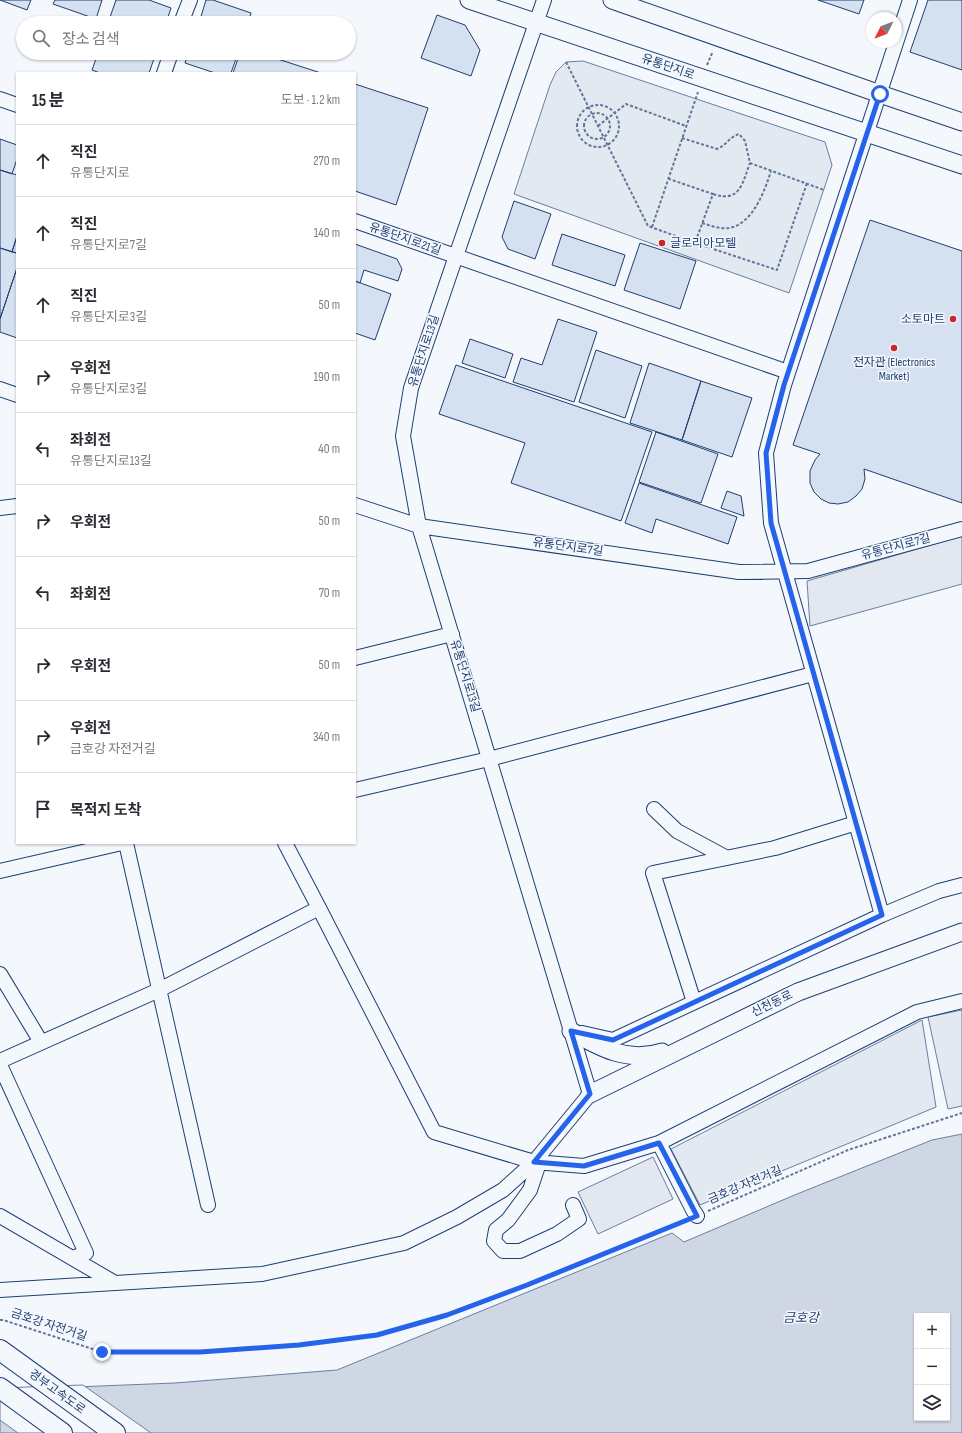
<!DOCTYPE html>
<html lang="ko">
<head>
<meta charset="utf-8">
<style>
	:root { --surface:#fff; --page:#f7f7f7; --text:#2b2b33; --muted:#7c7c81; --line:#e1e1e2 }
	body { margin:0; font-family:"Sofia Sans Condensed","Noto Sans KR",sans-serif; background:var(--page); color:var(--text) }
	.controls { position:absolute; right:12px; bottom:12px; display:grid; overflow:hidden; border-radius:0px; box-shadow:0 1px 3px #0004 }
	.controls button { width:36px; height:36px; display:grid; place-items:center; padding:0; border:0; border-bottom:1px solid var(--line); background:var(--surface); color:var(--text); font:20px sans-serif }
	.compass { position:absolute; left:866px; top:12px; width:36px; height:36px; border-radius:50%; background:var(--surface); box-shadow:0 1px 3px #0004; rotate:228deg }
	.stop { position:absolute; width:12px; height:12px; margin:-9px; border:3px solid #2563eb; border-radius:50%; background:#fff }
	.stop.end { background:#2563eb; border-color:#fff; box-shadow:0 1px 4px #0008 }
	.list { margin:0; padding:0; list-style:none }
	h2 { display:flex; justify-content:space-between; align-items:center; height:52px; margin:0; padding:0 16px; font-size:17px }
	h2 small { font-size:13px; font-weight:400; color:var(--muted) }
	.list li { display:grid; grid-template-columns:26px 1fr auto; gap:12px; align-items:center; box-sizing:border-box; height:72px; padding:0 16px; border-top:1px solid var(--line) }
	.list b { display:block; font-size:15px; white-space:nowrap }
	.list p { margin:0; font-size:13px; white-space:nowrap; color:var(--muted) }
	.list em { font-size:13px; font-style:normal; color:var(--muted) }
	.icon { flex:none; width:22px; height:22px; fill:none; stroke:currentColor; stroke-width:2; stroke-linecap:round; stroke-linejoin:round }
	.map { position:relative; flex:none; width:962px; height:1433px; overflow:hidden }
	.search { position:absolute; background:var(--surface); box-shadow:0 1px 3px #0004; left:16px; top:16px; width:340px; height:44px; display:flex; align-items:center; gap:10px; box-sizing:border-box; padding:0 14px; border-radius:22px; color:var(--muted); font-size:15px }
	.panel { position:absolute; background:var(--surface); box-shadow:0 1px 3px #0004; left:16px; top:72px; width:340px; height:772px; border-radius:0px }
	.map>svg:first-child { display:block }
	.green { fill:#e3e9f0; stroke:#687fa3 }
	.parking { fill:#e3e8f0; stroke:#687fa3 }
	.water { fill:#cfd7e4; stroke:#687fa3; fill-rule:evenodd }
	.pier { fill:#f4f7fb; stroke:#687fa3 }
	.building { fill:#d5e0f0; stroke:#1d3f73 }
	.lines { fill:none; stroke-linecap:round; stroke-linejoin:round }
	.minor-casing { stroke:#1d3f73; stroke-width:16 }
	.major-casing { stroke:#1d3f73; stroke-width:19 }
	.highway-casing { stroke:#1d3f73; stroke-width:22 }
	.path { stroke:#5e769c; stroke-width:2; stroke-dasharray:3 2; stroke-linecap:butt }
	.minor { stroke:#f4f7fb; stroke-width:14 }
	.major { stroke:#f4f7fb; stroke-width:17 }
	.highway { stroke:#f4f7fb; stroke-width:20 }
	.route { stroke:#2563eb; stroke-width:5 }
	.poi-dot { fill:#c62828; stroke:#f4f7fb; stroke-width:1.5 }
	.labels { text-anchor:middle; dominant-baseline:central; stroke-width:3; stroke-linejoin:round; paint-order:stroke }
	.street-label { font-size:12px; fill:#1d3f73; stroke:#f4f7fb }
	.poi-label { font-size:12px; fill:#1d3f73; stroke:#f4f7fb; text-anchor:start }
	.water-label { font-size:13px; font-style:italic; fill:#1d3f73; stroke:#f4f7fb }
</style>
</head>
<body>
<div class="map">
<svg width="962" height="1433" viewBox="0 0 962 1433">
	<rect width="100%" height="100%" fill="#f4f7fb"/>
	<path class="green" d="M583,61l242,81 7,23 -43,128 -275,-99 36,-109 6,-13 10,-10z
		M962,1010v96l-14,3 -20,-92z
		M922,1020l14,87 -236,98 -29,-56z"/>
	<path class="parking" d="M962,536v48l-152,42 -3,-45z
		M653,1157l20,42 -75,35 -20,-42z"/>
	<path class="water" d="M962,1134v299h-962v-43l175,-7 162,-13 335,-137 12,9 113,-48 135,-54zM917,1316h30v102h-30z"/>
	<path class="pier" d="M83,1385l68,48h-133l-18,-13v-32z"/>
	<path class="building" d="M0,0h31l-4,10z
		M55,0h47l-6,19 -43,-15z
		M116,0h33l22,8 -5,15h-58z
		M206,0h7l38,13 -3,10h-49z
		M818,0h46l-5,14z
		M928,0h34v70l-52,-18z
		M437,15l28,10 15,25 -9,26 -50,-18z
		M98,53h58l-7,20h-49l-8,-3z
		M188,53h50l-7,20h-16l-30,-10z
		M240,53h19l62,20h-88z
		M355,84l73,24 -32,97 -41,-14z
		M0,139l17,6v14l-5,15 -12,-4z
		M0,170l17,5v61l-5,16 -12,-4z
		M514,201l37,13 -16,45 -27,-10 -6,-12z
		M870,220l92,31v252l-98,-34 1,10 -3,10 -6,7 -8,6 -10,2 -9,-1 -8,-4 -7,-7 -4,-9v-12l5,-11 5,-6 -27,-9z
		M562,234l63,21 -10,31 -63,-21z
		M17,236v17l-5,-1z
		M640,243l56,18 -16,48 -56,-19z
		M355,244l42,15 5,10 -4,12 -34,-11 -4,13 -5,-2z
		M0,248l17,5v15l-17,51z
		M17,268v70l-17,-6v-13z
		M355,281l36,13 -16,46 -20,-7z
		M558,319l39,13 -23,70 -61,-20 8,-24 21,7z
		M470,339l43,15 -8,24 -43,-15z
		M596,350l46,16 -17,52 -46,-16z
		M649,363l52,18 -19,59 -52,-17z
		M456,365l196,67 -31,89 -110,-38 14,-40 -86,-29z
		M701,381l51,17 -20,59 -50,-17z
		M656,432l62,22 -17,49 -62,-21z
		M639,483l98,34 -9,27 -72,-25 -4,14 -27,-10z
		M727,491l14,5 3,20 -23,-8z"/>
	<g class="lines">
		<g class="minor-casing">
			<path id="minor" d="M181,23l9,-23
				M164,73l7,-20
				M0,99l17,6
				M355,221l433,151
				M0,389l17,6
				M355,505l64,21 320,46 69,-1 154,-42
				M0,508l17,-2
				M355,658l97,-24
				M355,790l134,-31 324,-85
				M654,809l23,22 50,27
				M126,843l82,362
				M285,843l34,65 115,224 100,30 50,4 75,-23 34,67 4,6
				M0,871l122,-28
				M882,915l-111,-392 -5,-70 18,-68 126,-385
				M0,974l41,68
				M694,1002l-41,-129 122,-25 81,-25
				M582,1033l31,7 269,-125 57,-24 23,-6
				M0,1061l159,-71 160,-82
				M0,1065l86,188 -14,5
				M659,1143l258,-131 45,-11
				M534,1162l4,4 -8,24 -22,30 -12,10 -2,11 9,10h17l37,-17 22,-15 -6,-14
				M0,1216l115,67
				M0,1290l262,-16 142,-31 53,-26 46,-27 31,-28 56,-68 -171,-568 -16,-90 8,-48 45,-132 88,-256"/>
		</g>
		<g class="major-casing">
			<path id="major" d="M469,0l493,165
				M612,0l268,94 82,28
				M571,1031c29,17 57,32 91,21
				M590,1094l208,-102 164,-60"/>
		</g>
		<g class="highway-casing">
			<path id="highway" d="M0,1350l115,83
				M0,1388l62,45"/>
		</g>
		<path class="path" d="M566,62l82,164 47,17 18,-49 -44,-15
			M707,65l6,-14
			M577 126a21 21 0 1 1 42 0a21 21 0 1 1-42 0Z
			M584 126a13 13 0 1 1 26 0a13 13 0 1 1-26 0Z
			M598,126l28,-22 60,22
			M682,138l35,11c10,-4 11,-11 22,-15l6,7 5,22 74,27
			M713,194c27,9 29,-10 37,-31
			M702,223c9,3 18,6 27,5 24,-4 36,-38 42,-57
			M652,227l46,-135
			M695,243l82,27 30,-87
			M708,1211l140,-61 114,-37
			M0,1320h3l99,32h98l99,-7 78,-10 70,-20 80,-30 158,-64"/>
		<use href="#minor" class="minor"/>
		<use href="#major" class="major"/>
		<use href="#highway" class="highway"/>
	</g>
	<g class="lines">
		<path class="route" d="M102,1352h98l99,-7 78,-10 70,-20 80,-30 170,-69 -38,-73 -75,23 -50,-4 56,-68 -19,-63 42,9 269,-125 -111,-392 -5,-70 18,-68 96,-291"/>
	</g>
	<g class="poi-dot">
		<circle cx="662" cy="243" r="4"/>
		<circle cx="953" cy="319" r="4"/>
		<circle cx="894" cy="348" r="4"/>
	</g>
	<g class="labels">
		<g class="street-label">
			<text transform="translate(668 67) rotate(19)">유통단지로</text>
			<text transform="translate(405 239) rotate(19)">유통단지로21길</text>
			<text transform="translate(424 351) rotate(-72)">유통단지로13길</text>
			<text transform="translate(568 547) rotate(8)">유통단지로7길</text>
			<text transform="translate(896 547) rotate(-15)">유통단지로7길</text>
			<text transform="translate(465 676) rotate(73)">유통단지로13길</text>
			<text transform="translate(772 1004) rotate(-26)">신천동로</text>
			<text transform="translate(745 1185) rotate(-23)">금호강 자전거길</text>
			<text transform="translate(49 1325) rotate(18)">금호강 자전거길</text>
			<text transform="translate(57 1392) rotate(36)">경부고속도로</text>
		</g>
		<g class="poi-label">
			<text x="670" y="243">글로리아모텔</text>
			<text x="945" y="319" text-anchor="end">소토마트</text>
			<text x="894" y="362" text-anchor="middle">전자관 (Electronics<tspan x="894" dy="14">Market)</tspan></text>
		</g>
		<g class="water-label">
			<text x="801" y="1318">금호강</text>
		</g>
	</g>
</svg>
<div class="controls">
<button>+</button>
<button>−</button>
<button><svg class="icon" aria-label="layers" viewBox="0 0 24 24"><path d="M12 4l9 5-9 5-9-5zM3 14l9 5 9-5"/></svg></button>
</div>
<svg class="compass" viewBox="-18 -18 36 36"><path d="M0-13l5 13h-10z" fill="#e53935"/><path d="M0 13l5-13h-10z" fill="#7c7c81"/></svg>
<div class="stop" style="left:880px;top:94px"></div>
<div class="stop end" style="left:102px;top:1352px"></div>
<div class="search"><svg class="icon" aria-label="search" viewBox="0 0 24 24"><circle cx="10" cy="10" r="6"/><path d="M15 15l6 6"/></svg>장소 검색</div>
<section class="panel">
<h2>15 분<small>도보 · 1.2 km</small></h2>
<ul class="list">
<li><svg class="icon" aria-label="ahead" viewBox="0 0 24 24"><path d="M12 20V5M6 11l6-6 6 6"/></svg><div><b>직진</b><p>유통단지로</p></div><em>270 m</em></li>
<li><svg class="icon" aria-label="ahead" viewBox="0 0 24 24"><path d="M12 20V5M6 11l6-6 6 6"/></svg><div><b>직진</b><p>유통단지로7길</p></div><em>140 m</em></li>
<li><svg class="icon" aria-label="ahead" viewBox="0 0 24 24"><path d="M12 20V5M6 11l6-6 6 6"/></svg><div><b>직진</b><p>유통단지로3길</p></div><em>50 m</em></li>
<li><svg class="icon" aria-label="right" viewBox="0 0 24 24"><path d="M7 20v-9h11M14 6l5 5-5 5"/></svg><div><b>우회전</b><p>유통단지로3길</p></div><em>190 m</em></li>
<li><svg class="icon" aria-label="left" viewBox="0 0 24 24"><path d="M17 20v-9H6M10 6l-5 5 5 5"/></svg><div><b>좌회전</b><p>유통단지로13길</p></div><em>40 m</em></li>
<li><svg class="icon" aria-label="right" viewBox="0 0 24 24"><path d="M7 20v-9h11M14 6l5 5-5 5"/></svg><div><b>우회전</b></div><em>50 m</em></li>
<li><svg class="icon" aria-label="left" viewBox="0 0 24 24"><path d="M17 20v-9H6M10 6l-5 5 5 5"/></svg><div><b>좌회전</b></div><em>70 m</em></li>
<li><svg class="icon" aria-label="right" viewBox="0 0 24 24"><path d="M7 20v-9h11M14 6l5 5-5 5"/></svg><div><b>우회전</b></div><em>50 m</em></li>
<li><svg class="icon" aria-label="right" viewBox="0 0 24 24"><path d="M7 20v-9h11M14 6l5 5-5 5"/></svg><div><b>우회전</b><p>금호강 자전거길</p></div><em>340 m</em></li>
<li><svg class="icon" aria-label="arrive" viewBox="0 0 24 24"><path d="M6 21V4h12l-3 4 3 4H6"/></svg><div><b>목적지 도착</b></div></li>
</ul>
</section>
</div>
</body>
</html>
